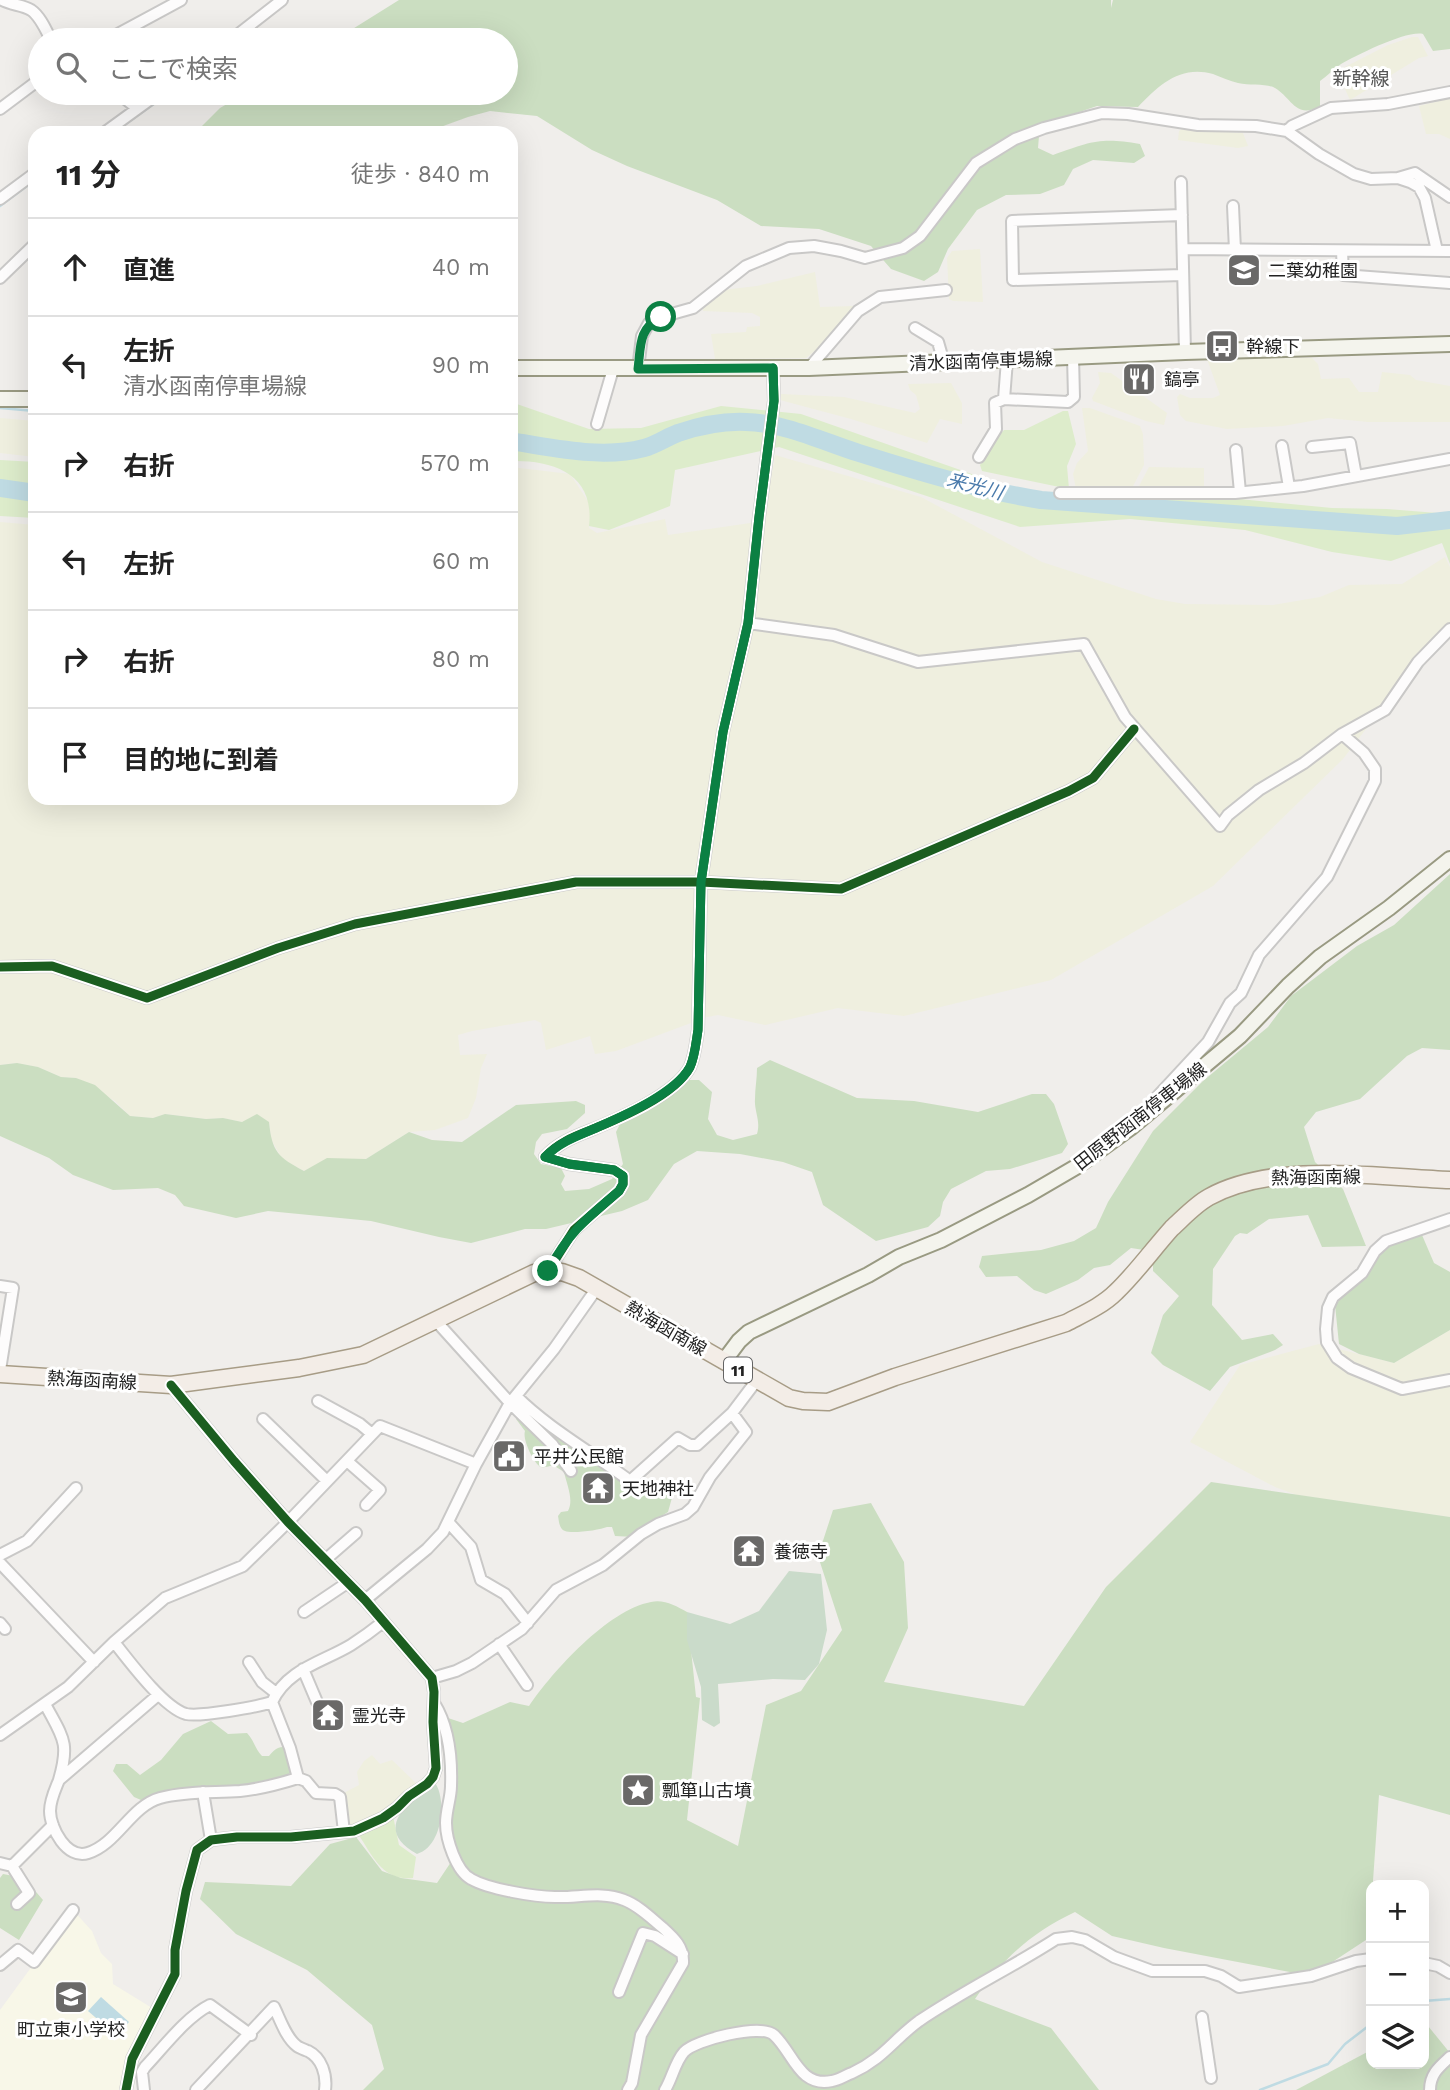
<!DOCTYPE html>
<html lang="ja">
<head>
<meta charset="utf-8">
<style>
	:root { --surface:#fff; --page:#f2f2f2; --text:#222; --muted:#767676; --line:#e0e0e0 }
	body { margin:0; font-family:"Work Sans","Noto Sans JP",sans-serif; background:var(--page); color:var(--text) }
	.controls { position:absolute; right:21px; bottom:21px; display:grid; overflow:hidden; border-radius:14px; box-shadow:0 7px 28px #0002 }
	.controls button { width:63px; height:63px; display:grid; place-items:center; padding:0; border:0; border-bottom:2px solid var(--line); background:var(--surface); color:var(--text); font:35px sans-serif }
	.stop { position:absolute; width:21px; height:21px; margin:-16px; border:5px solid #0b8043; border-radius:50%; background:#fff }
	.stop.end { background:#0b8043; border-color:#fff; box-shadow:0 2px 7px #0008 }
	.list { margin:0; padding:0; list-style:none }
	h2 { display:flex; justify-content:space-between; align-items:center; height:91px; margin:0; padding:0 28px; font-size:30px }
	h2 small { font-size:23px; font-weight:400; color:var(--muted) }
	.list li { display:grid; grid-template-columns:46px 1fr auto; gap:21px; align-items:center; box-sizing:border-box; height:98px; padding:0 28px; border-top:2px solid var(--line) }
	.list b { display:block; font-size:26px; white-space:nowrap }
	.list p { margin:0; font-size:23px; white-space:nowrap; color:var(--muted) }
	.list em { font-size:23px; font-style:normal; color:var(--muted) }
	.icon { flex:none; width:38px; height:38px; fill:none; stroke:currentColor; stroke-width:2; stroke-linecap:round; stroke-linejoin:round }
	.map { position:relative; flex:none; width:1450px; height:2090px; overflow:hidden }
	.search { position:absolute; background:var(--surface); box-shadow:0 7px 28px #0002; left:28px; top:28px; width:490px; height:77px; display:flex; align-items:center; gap:18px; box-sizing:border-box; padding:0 24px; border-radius:38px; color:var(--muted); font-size:26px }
	.panel { position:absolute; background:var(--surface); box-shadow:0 7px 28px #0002; left:28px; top:126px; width:490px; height:679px; border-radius:21px }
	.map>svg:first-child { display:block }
	.education { fill:#f8f7e8 }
	.farmland { fill:#efefdf }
	.grass { fill:#ddeccb }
	.forest { fill:#cbdec1 }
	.cemetery { fill:#cadbca }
	.water { fill:#bfdbe3 }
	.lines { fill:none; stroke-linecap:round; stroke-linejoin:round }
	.stream { stroke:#bfdbe3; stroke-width:2.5 }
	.river { stroke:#bfdbe3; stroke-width:18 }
	.street-casing { stroke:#c9c8c7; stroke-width:14 }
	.secondary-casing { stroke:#999a82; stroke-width:18 }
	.primary-casing { stroke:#a79c86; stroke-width:19 }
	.street { stroke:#fdfcfc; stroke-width:10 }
	.secondary { stroke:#f4f4ed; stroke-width:14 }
	.primary { stroke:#f3ede7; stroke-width:16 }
	.cycleway-casing { stroke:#fff; stroke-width:13 }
	.cycleway { stroke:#1b5e20; stroke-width:9 }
	.route { stroke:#0b8043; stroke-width:9 }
	.labels { text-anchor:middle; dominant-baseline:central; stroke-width:6; stroke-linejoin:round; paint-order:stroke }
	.shield { fill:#fff; stroke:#646464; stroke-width:2 }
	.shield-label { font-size:16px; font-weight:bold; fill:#222 }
	.poi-label { font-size:18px; fill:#222; stroke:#fff; text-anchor:start }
	.street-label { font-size:18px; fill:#222; stroke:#fff }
	.neighbourhood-label { font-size:19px; fill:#555; stroke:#fff }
	.water-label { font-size:19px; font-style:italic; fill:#4a7aab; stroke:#fff }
</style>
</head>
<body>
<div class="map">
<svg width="1450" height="2090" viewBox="0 0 1450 2090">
	<rect width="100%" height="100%" fill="#f0eeeb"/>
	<path class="education" d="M73,1910l19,21 9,22 11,11 1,20 44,27 -25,47 -6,32h-126v-80z"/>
	<path class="farmland" d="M1412,37h6l10,19 -9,2 -69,42 -12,-26 3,-5 47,-24z
		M1450,98v41l-11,-5h-13l-7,-28z
		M1182,129l61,4 5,13 -10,2 -60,-8 1,-9z
		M980,249l3,53 -30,-1 -4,-2 -2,-41 5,-7z
		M815,272l5,35 34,-1 2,2 -30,34 -20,16 -91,1 -4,-25 35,-2 1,-5 13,-1v-9l-8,-4 -49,-2v-3l20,-18 34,-4z
		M1312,358l6,6 3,15 28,-1 10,14h19l4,-20 28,3 6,5 34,6v36h-82l-40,-4 -45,8 -56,3 -41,-8 -6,-6 -3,-18 3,-3 10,4h23l7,-3 -13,-36z
		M1098,372l13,1 56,40 -3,12 -18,-4 -53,-20 -1,-3 8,-15z
		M951,383l11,20v21l-22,-5 -13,24 -76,-24 -71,-19 1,-6 63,3 71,16 5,-4 -4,-14 -6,-5 -2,-6z
		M1082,408h8l50,18 3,8 1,31 -13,25 -55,-1 -3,-15 4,-11 11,-12z
		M0,418l35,3v36l-35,-4z
		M775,455l146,42 121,65 114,37 29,5 88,1 47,-8 29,-12 53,-1 43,-27 5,10v59l-42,48 -65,85 -130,127 -162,94 -147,36 -66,-8 -73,17 -47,-10 -11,2 -91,34 -21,3 -5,-18 -44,14 -5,-27 -6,-3 -63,11 -14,4 2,20 27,-1 -6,14 -5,30 -8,20 -33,12 -26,2 -43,27h-39l-23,12 -22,-12 -11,-20 -2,-17h-27l-19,-4 -17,1 -40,-5 -13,4 -23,-2 -15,-15 -39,-23 -15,-1 -23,-10 -21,-4 -17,2v-543l35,3v273h476v-331l59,7 21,32 -2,22 8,5 68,-14 3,16 96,-14z
		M1149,467l55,1v21l-66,-1z
		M1450,1330v187l-153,-22 -22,-8 -85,-45 50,-77 79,-21 75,19z
		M372,1755l8,9 12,-4 27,26 -26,16 -14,15 -20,12 -10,-3 -7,-32 17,-9 -2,-13 7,-11z"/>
	<path class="grass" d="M511,402l78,27 52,-1 80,-22 80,8 222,78 80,5 86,-3 143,14 55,1 63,5v50l-8,-21 -51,18 -59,-9 -87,-22 -115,-11 -110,8 -241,-80 -104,23 -5,36 -61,24 -20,-4c6,-51 -34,-66 -78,-65z
		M1063,411h5l8,33 -9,22 2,23 -87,-18 -2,-6c9,-12 13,-25 24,-35h20z
		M0,460l35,2v56l-35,-2z
		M392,1811l7,34 17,12 -3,21c-31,3 -40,-22 -55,-44z"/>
	<path class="forest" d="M399,0h712v8l2,-8h337v49l-17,2 -10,-17c-16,-4 -66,21 -82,30 -7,5 -14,12 -21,17v25c-24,14 -28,-8 -45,-18 -9,-5 -25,-2 -37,-5 -8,-2 -17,-6 -25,-9 -33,-9 -54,11 -75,33l-41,-1 -41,14 -7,5 -10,11 -1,12 15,7c37,-13 47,-18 87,-11l5,12 -11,7 -41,-3 -20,9 -9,16 -24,9 -34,1 -29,15 -29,39 -10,23 -14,9 -33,-12 -20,-23 -52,-17 -58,-3 -44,-26 -90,-34 -35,-16 -55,-34 -47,-5 -22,6 -44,16h-229l25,-25 26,-15h260v-53h-171z
		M1450,874v176l-28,-2 -15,8 -47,43 -44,13 -12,15 11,35 28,27 23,57 -44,1 -14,-32 -39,4 -22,15 -7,-1 -5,3 -22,33 -1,36 30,35 31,-6 10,11 -8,5 -45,17 -20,24 -47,-26 -12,-12 12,-38 16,-19 -26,-25v-10l18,-19v-13l-27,21 -13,-2 -21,17 -16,3 -16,12 -32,14 -12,-4 -17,-14 -31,1 -7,-10 3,-11 59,-6 33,-9 22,-13 12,-26 45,-71 50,-50 65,-54 23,-31 66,-50 37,-21z
		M770,1060l87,38 57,3 64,11 54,-18h14l8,10 14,40 -6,9 -52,16 -24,2 -35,18 -8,13 -3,14 -12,11 -52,14 -53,-36 -11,-33 -29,-10 -43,-8 -43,-3 -23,13 -26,36 -26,11 -76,18h-21l-54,14 -32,-6 -68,-16 -103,-10 -32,7 -52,-12 -9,-11 -17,-7 -45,2 -40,-15 -24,-17 -49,-22v-71l17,-2 21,4 23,10 15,1 19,7 35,31 23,2 12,-4 41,5 17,-1 19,4 15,-8 12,8c3,30 9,35 35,49l23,-13 39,1 43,-27 23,8 30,2 54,-37 60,-4 9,4v8l-18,16 -25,5 -6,8 -2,12 7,10 20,4 4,8 -4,8 4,7 24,-2 23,-10 11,-15 -7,-32 4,-8 20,-10 49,-34h10l13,12 -4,27 9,16 16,5 24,-6c4,-13 -3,-23 -2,-35 0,-11 2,-20 2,-31z
		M1422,1235l12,28 16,9v58l-56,33 -35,-9 -20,-10 -4,-39 58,-64z
		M525,1408l58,47c10,0 22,8 30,15 6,5 8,13 16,15 14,4 33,-1 44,9l-5,18 -24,15 -9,10 -20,-1 -3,-9h-5c-7,3 -35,7 -42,4 -6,-2 -6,-10 -7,-15l3,-4 7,-1c6,-11 -1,-26 -4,-39l-11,-7c-3,1 -9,3 -12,2 -7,-3 -19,-28 -16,-36l-9,-12v-4z
		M1211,1482l239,35v298l-71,-20 -10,143 -58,38 -147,-28 -52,-12 -37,-24c-44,21 -73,47 -100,87l76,29 48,62h-736l21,-21 -12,-44 -65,-55 -71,-36 -36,-35 5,-17 86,4 39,-42 26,-7 26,34 19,7 36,5 16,-24 -7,-38 2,-103 15,5 47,-21 19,4c24,-35 79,-96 122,-104 13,-3 25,4 36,10l9,85 4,1 -13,122 51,26 28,-141 35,-14 41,-61 -24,-74 15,-46 38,-7 33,59 4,66 -24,54 140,24 82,-119z
		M211,1721l17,13 19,-1c7,7 8,16 15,23h7c6,-7 10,-11 19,-8l6,21c-16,22 -80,16 -105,19 -16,2 -33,8 -48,12l-7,-3 -21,-26 3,-7h11l13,11 21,-15 22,-26z
		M3,1874l21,4 19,22 -24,40 -19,-12v-50z
		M1424,2021l26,32v37h-154l75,-40v14h53z"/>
	<path class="cemetery" d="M789,1571l32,3 6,56 -8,34 -14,16 -32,-1 -55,5 2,39 -6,4 -12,-7 -1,-33 -14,-47v-28l43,12 29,-13z
		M434,1781c14,19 8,66 -17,73 -45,-25 -9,-51 17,-73z"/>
	<path class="water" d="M101,1997l28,25 -12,14 -29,-25z"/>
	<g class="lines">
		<path class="stream" d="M113,133l56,-40
			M0,206l35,-26
			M0,408l35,3
			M1424,2001l26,-2
			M1260,2090l68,-26 17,-20 26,-20"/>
		<path class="river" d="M511,441c41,7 92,18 133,7 12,-3 23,-11 34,-15 21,-7 46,-12 68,-11 39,1 78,20 113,31 60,19 120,37 182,47l356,26 53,-6
			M0,488l35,5"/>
		<g class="street-casing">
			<path id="street" d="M2,0c9,5 21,5 29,10 9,6 15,20 20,30
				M107,40l74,-40
				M231,40l51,-40
				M118,93l19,15
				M0,109l40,-30
				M1287,131l5,-5 39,-18 57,-4 62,-12
				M104,133l55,-40
				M1398,178l17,-5 35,24
				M1181,182l4,170
				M0,199l35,-26
				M1233,206l2,44
				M1182,215l-170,6 1,59 169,-5
				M1184,249l266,2
				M1342,251l1,24 107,8
				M0,278l35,-34
				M915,328l23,14 6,21
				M1007,360l-3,39 64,3 6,-5 -1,-40
				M809,368l49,-57 22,-14 66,-7
				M638,369l4,-33 7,-13 12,-6 32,-9 53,-42 43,-18 25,-2 27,5 24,7 38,-10 17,-12 56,-73 39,-24 29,-11 58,-15 26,1 70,11 58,1 31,5 32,23 35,20 17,5 27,-1 12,4 9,5 6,11 12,53
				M597,424l16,-55
				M1282,446l7,41
				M1312,447l38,-4 6,33
				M1236,450l4,42
				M979,457l17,-28 -1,-26 9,-4
				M1060,493h175l68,-7 147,-27
				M748,623l86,12 84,27 166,-18 41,73 95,109 8,-11 31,-25 45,-27 38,-29 43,-24 33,-48 32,-33
				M0,967l52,-1 95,32 131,-50 77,-24 221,-42h125l140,7 228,-98 24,-13 41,-49
				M1156,1105l1,-8 51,-55 22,-39 11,-10 18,-38 68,-78 48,-96v-12l-11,-16 -22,-19
				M1450,1219l-64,22 -11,10 -13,22 -29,24 -5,11 -2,21 1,13 10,16 14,10 51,21 48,-9
				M548,1271l26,-41 45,-39 4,-7v-8l-9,-6 -45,-6 -24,-7c13,-14 28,-20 46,-27 29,-12 84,-35 99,-63 5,-11 6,-25 8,-37l3,-148 22,-150 25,-109 11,-106 15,-116 -1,-33
				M0,1286l13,2 -13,82
				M516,1396c33,33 77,57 114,85l48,-43 12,7h7l35,-32 25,-33
				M318,1401l42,23 12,10
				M263,1419l64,62
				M347,1461l33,29 -14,15
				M571,1471l-19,-27 -42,-41 44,-54 43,-61
				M449,1523l22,24 10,33 24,14 23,29
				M0,1555l27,-14 49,-53
				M325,1560l31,-27
				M0,1563l94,99
				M365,1600l62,-51 16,-17 33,-68 34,-61 -74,-82
				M304,1612l43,-29
				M0,1623l5,6
				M114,1642c15,19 50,66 72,72 14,3 71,-7 86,-12 15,-33 51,-40 79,-57 11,-7 22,-15 32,-23
				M499,1644l28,41
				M249,1662l13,20 14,11
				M303,1669l14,33
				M432,1678l24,-7 16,-8 50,-34 34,-39 47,-25 38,-31 17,-10 27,-10 8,-7 17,-30 36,-45 -14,-19
				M272,1702l18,46 8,30 8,3 10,12 19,1 5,3 4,35
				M434,1703c15,24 18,55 17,83 0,12 -5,24 -5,37 0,16 10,48 25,56 17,10 64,18 84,18 23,1 47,-6 69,3 14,5 27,18 39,28 11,10 21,19 20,35l-42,72 -9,48 -4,7
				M45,1704c18,34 25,38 14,76l99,-85
				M0,1735l68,-48 46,-45 51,-44 78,-32 45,-44 92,-96 96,38
				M59,1780c-4,10 -9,20 -9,31 0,17 17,49 38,42 29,-9 43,-47 72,-55 27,-7 54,-5 80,-7 20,-2 39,-7 58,-13
				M203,1792l8,48
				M0,1863l12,3 17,27 -12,11
				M12,1866l41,-41
				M1424,1963l14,3 12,7
				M0,1965l18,-15 16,12 39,-52
				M619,1992l24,-59 12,3 28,18
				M1202,2017l9,61
				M126,2090l6,-31 43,-85v-24l11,-59 11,-41 14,-10 26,-3h54l63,-6 29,-13 14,-10 12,-12 18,-12 6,-7 3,-9 -3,-46 1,-30 -2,-14 -67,-78 -77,-78 -54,-61 -63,-76
				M144,2090l-2,-18 3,-5c18,-19 41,-50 65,-62l41,30
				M196,2090l78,-83c6,12 12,31 23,39 1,1 10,5 11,5 14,7 19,24 17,39
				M665,2090c7,-11 10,-28 19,-38 11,-12 77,-29 90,-17 19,17 25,53 58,46 7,-1 14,-6 20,-8 32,-15 41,-33 67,-52 44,-30 92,-53 137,-82l16,-2 13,3 29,17 38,14h53l16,5 18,11 72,-11 45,-15 15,-2
				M1430,2090c0,-16 9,-23 20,-33"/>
		</g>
		<g class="secondary-casing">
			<path id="secondary" d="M511,368h298l376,-16 265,-8
				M0,399h35
				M724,1361l15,-20 10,-9 119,-57 31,-18 42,-17 87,-45 48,-28 54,-39 110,-92 48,-50 32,-29 69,-49 61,-49"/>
		</g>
		<g class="primary-casing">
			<path id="primary" d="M0,1374l171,11 128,-17 64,-13 171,-82 28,-1 17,6 210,120 14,3 25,1 67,-25 171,-54c17,-9 36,-17 50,-31 20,-19 37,-43 56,-64 11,-10 24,-24 37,-31 65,-36 168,-20 241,-17"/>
		</g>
		<use href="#street" class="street"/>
		<use href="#secondary" class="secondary"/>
		<use href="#primary" class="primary"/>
		<g class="cycleway-casing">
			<path id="cycleway" d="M0,967l52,-1 95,32 131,-50 77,-24 221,-42h125l140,7 228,-98 24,-13 41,-49
				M548,1271l26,-41 45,-39 4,-7v-8l-9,-6 -45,-6 -24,-7c13,-14 28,-20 46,-27 29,-12 84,-35 99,-63 5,-11 6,-25 8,-37l3,-148 22,-150 25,-109 11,-106 15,-116 -1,-33
				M126,2090l6,-31 43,-85v-24l11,-59 11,-41 14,-10 26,-3h54l63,-6 29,-13 14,-10 12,-12 18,-12 6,-7 3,-9 -3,-46 1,-30 -2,-14 -67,-78 -77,-78 -54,-61 -63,-76"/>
		</g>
		<use href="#cycleway" class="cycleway"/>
	</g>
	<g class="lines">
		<path class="route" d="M548,1271c21,-39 38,-52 71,-80l4,-7v-8l-9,-6 -45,-6 -24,-7c15,-15 32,-21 51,-29 27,-12 79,-34 94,-61 5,-11 6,-25 8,-37l3,-148 22,-150 25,-109 11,-106 15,-116 -1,-33 -135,1c3,-23 0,-40 23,-52"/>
	</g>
	<defs>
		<g id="school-square" transform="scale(1.75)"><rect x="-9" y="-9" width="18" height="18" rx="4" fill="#6a6968" stroke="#fff"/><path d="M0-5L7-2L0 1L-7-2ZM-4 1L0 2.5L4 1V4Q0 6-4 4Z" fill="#fff"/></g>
		<g id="bus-square" transform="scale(1.75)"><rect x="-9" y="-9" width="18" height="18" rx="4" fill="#6a6968" stroke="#fff"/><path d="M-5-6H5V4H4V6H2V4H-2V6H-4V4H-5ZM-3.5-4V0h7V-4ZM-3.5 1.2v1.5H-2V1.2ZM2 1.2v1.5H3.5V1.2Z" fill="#fff"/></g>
		<g id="restaurant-square" transform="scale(1.75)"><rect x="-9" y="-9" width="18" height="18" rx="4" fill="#6a6968" stroke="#fff"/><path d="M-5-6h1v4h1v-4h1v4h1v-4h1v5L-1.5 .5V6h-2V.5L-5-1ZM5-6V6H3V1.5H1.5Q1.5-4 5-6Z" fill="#fff"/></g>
		<g id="civic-square" transform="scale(1.75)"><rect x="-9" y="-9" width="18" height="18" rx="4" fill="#6a6968" stroke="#fff"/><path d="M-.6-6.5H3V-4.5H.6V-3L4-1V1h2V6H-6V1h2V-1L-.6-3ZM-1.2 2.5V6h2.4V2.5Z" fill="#fff"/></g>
		<g id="temple-square" transform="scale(1.75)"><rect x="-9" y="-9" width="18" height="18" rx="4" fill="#6a6968" stroke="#fff"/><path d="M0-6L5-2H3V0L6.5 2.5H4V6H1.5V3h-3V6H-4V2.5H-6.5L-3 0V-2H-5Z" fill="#fff"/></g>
		<g id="sight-square" transform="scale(1.75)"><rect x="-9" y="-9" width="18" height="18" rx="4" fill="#6a6968" stroke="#fff"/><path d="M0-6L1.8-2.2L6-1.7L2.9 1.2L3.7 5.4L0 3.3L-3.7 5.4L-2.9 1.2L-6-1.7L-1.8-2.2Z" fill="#fff"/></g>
	</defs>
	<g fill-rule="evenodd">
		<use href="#school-square" x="1244" y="270"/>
		<use href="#bus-square" x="1222" y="346"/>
		<use href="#restaurant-square" x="1139" y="379"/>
		<use href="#civic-square" x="509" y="1456"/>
		<use href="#temple-square" x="598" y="1488"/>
		<use href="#temple-square" x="749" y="1551"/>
		<use href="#temple-square" x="328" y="1715"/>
		<use href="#sight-square" x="638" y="1790"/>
		<use href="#school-square" x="71" y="1997"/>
	</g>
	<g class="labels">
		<rect class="shield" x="724" y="1357.5" width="28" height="25" rx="5"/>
		<g class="shield-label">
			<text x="738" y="1370">11</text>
		</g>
		<g class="poi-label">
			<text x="1268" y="270">二葉幼稚園</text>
			<text x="1246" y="346">幹線下</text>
			<text x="1164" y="379">鎬亭</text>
			<text x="534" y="1456">平井公民館</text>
			<text x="622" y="1488">天地神社</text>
			<text x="774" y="1551">養徳寺</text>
			<text x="352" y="1715">霊光寺</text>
			<text x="662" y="1790">瓢箪山古墳</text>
			<text x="71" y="2029" text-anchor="middle">町立東小学校</text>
		</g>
		<g class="street-label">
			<text transform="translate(981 361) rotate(-2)">清水函南停車場線</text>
			<text transform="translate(1140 1116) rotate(-38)">田原野函南停車場線</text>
			<text transform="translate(1316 1177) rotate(-1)">熱海函南線</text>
			<text transform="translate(666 1328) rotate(30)">熱海函南線</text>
			<text transform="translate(92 1380) rotate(3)">熱海函南線</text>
		</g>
		<g class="neighbourhood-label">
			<text x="1361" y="78">新幹線</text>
		</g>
		<g class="water-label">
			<text transform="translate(975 486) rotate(15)">来光川</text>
		</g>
	</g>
</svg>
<div class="controls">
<button>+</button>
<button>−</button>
<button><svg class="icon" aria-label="layers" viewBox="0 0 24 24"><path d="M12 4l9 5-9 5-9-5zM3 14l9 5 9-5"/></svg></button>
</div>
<div class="stop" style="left:661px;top:317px"></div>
<div class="stop end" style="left:548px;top:1271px"></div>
<div class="search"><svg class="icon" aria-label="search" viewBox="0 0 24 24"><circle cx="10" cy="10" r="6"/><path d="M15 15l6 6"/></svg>ここで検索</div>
<section class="panel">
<h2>11 分<small>徒歩 · 840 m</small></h2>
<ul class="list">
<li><svg class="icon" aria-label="ahead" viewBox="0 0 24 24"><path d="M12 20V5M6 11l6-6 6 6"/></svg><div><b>直進</b></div><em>40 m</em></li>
<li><svg class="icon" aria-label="left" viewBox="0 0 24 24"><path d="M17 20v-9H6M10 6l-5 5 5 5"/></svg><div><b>左折</b><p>清水函南停車場線</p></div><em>90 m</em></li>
<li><svg class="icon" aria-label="right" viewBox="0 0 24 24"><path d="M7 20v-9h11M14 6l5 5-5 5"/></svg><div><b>右折</b></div><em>570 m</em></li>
<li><svg class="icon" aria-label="left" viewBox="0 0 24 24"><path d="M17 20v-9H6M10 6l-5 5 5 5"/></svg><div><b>左折</b></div><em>60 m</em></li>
<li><svg class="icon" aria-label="right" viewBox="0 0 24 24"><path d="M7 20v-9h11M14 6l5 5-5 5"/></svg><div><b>右折</b></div><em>80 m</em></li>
<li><svg class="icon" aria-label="arrive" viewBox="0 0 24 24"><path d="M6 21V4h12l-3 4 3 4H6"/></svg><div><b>目的地に到着</b></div></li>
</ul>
</section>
</div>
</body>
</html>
